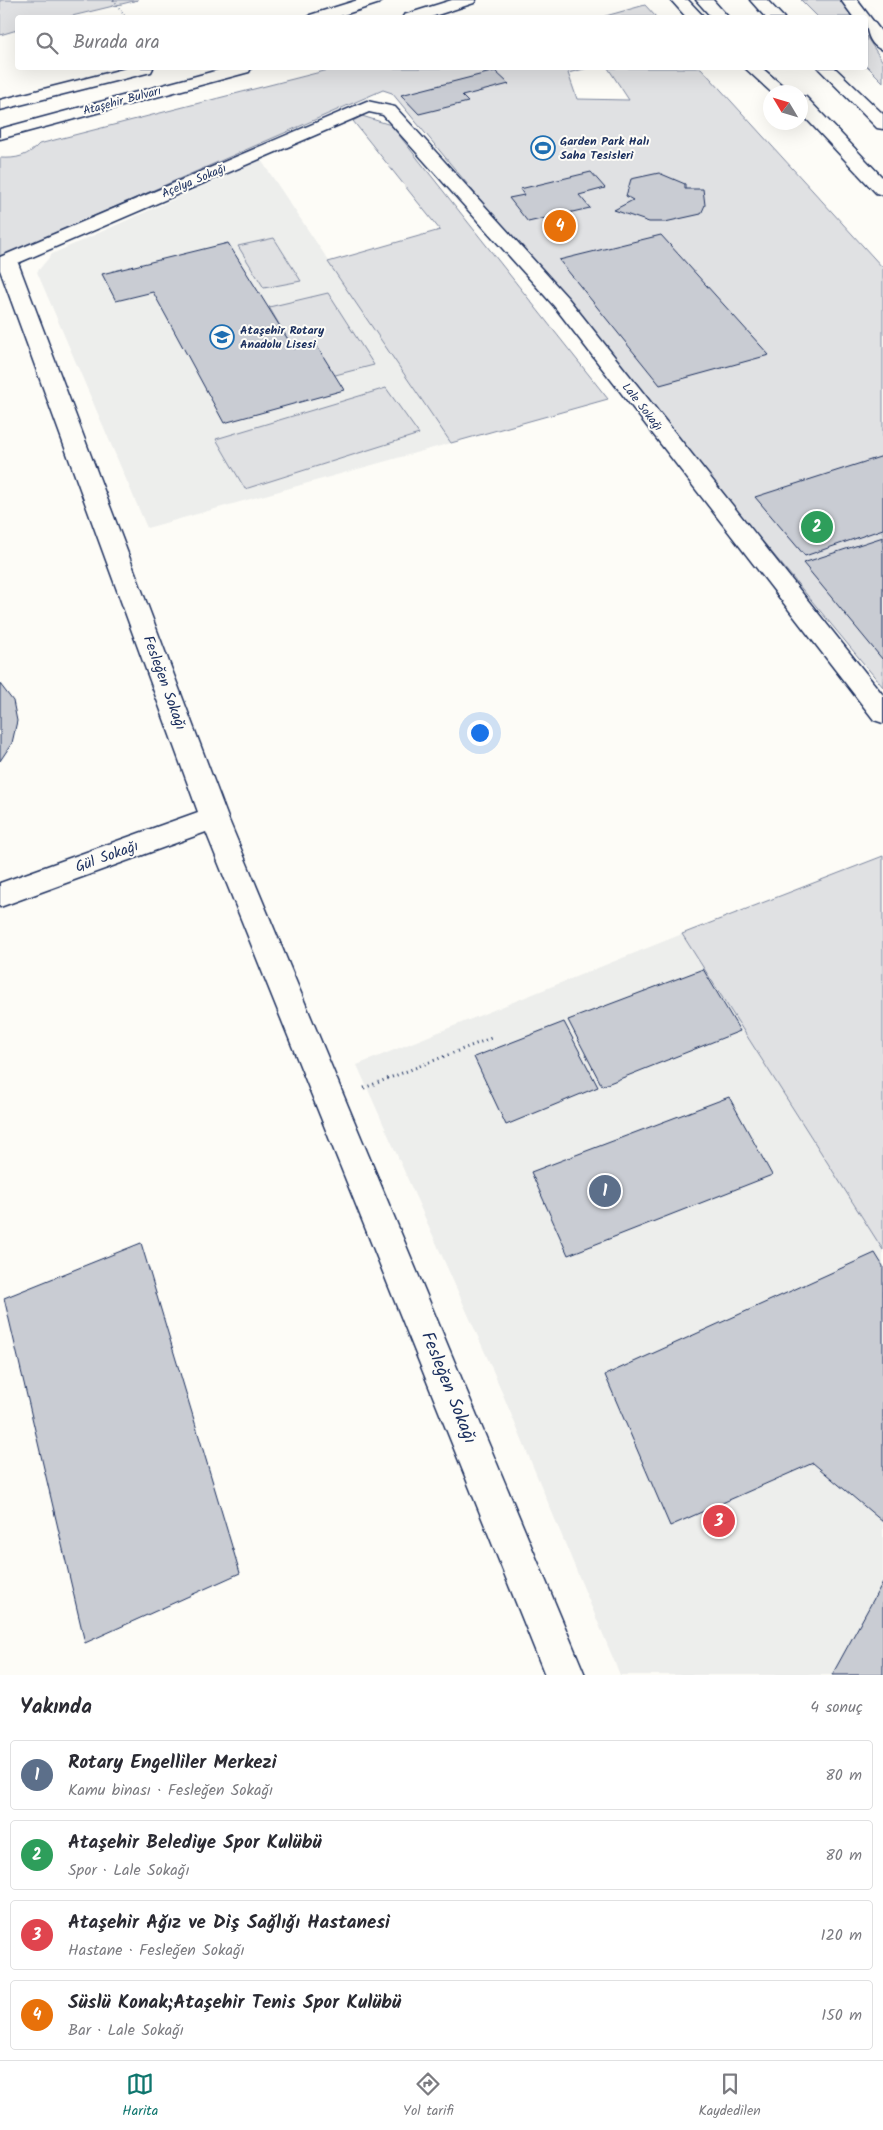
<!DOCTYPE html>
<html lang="tr">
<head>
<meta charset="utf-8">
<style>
	:root { --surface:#fff; --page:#f2f2f3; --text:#2b2b33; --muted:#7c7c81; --line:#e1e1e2; --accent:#0f766e }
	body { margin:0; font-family:Kalam,sans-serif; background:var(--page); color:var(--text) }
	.compass { position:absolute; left:763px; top:85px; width:45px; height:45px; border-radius:50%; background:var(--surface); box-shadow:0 5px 20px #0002; rotate:308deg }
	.you { position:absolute; left:479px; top:732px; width:18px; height:18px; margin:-12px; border:4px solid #fff; border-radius:50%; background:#1a73e8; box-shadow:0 0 0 8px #1a73e833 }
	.badge { display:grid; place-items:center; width:32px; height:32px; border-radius:50%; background:var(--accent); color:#fff; font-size:16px; font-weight:700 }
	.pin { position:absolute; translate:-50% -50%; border:2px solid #fff; box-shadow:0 1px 5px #0006 }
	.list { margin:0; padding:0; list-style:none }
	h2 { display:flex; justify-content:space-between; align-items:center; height:65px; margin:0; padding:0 20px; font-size:21px }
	h2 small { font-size:16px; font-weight:400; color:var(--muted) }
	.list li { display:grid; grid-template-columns:32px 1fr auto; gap:15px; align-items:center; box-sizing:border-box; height:70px; margin:0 10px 10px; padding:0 10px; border:1px solid var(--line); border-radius:5px }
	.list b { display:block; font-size:19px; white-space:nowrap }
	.list p { margin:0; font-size:16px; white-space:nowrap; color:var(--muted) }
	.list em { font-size:16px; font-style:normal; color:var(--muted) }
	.icon { flex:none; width:28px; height:28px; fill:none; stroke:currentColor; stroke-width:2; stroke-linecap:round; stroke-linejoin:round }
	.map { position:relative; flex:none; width:883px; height:1675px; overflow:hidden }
	.search { position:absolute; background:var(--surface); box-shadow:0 5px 20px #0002; left:15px; right:15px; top:15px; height:55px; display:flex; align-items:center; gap:12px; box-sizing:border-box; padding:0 18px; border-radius:5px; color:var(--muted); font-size:19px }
	.sheet { height:385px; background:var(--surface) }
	nav { display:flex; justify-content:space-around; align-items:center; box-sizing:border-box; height:70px; border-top:1px solid var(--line); background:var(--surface); font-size:14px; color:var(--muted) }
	nav a { display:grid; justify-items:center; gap:2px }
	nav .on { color:var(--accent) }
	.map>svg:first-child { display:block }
	.built { fill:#edeeec }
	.green { fill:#e0e1e3; stroke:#7e88a0 }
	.building { fill:#c9ccd3; stroke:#1b2f5e }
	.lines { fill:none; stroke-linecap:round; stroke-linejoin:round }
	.street-casing { stroke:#1b2f5e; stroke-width:3 }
	.secondary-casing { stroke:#1b2f5e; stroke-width:3 }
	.highway-casing { stroke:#1b2f5e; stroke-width:3 }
	.path-far1 { stroke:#1b2f5e; stroke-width:2; stroke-dasharray:0.5 2.5; stroke-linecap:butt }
	.path { stroke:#1b2f5e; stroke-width:3; stroke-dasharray:1 4; stroke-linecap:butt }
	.street { fill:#fdfcf7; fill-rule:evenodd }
	.secondary { fill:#fdfcf7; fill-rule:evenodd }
	.highway { fill:#fdfcf7; fill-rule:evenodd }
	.labels { text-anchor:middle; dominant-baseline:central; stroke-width:4; stroke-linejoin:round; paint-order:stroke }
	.far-street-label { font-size:12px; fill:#1b2f5e; stroke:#fdfcf7 }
	.far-poi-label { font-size:12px; font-weight:bold; fill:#1b2f5e; stroke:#fdfcf7; text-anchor:start }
	.street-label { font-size:15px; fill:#1b2f5e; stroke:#fdfcf7 }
	.near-street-label { font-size:18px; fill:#1b2f5e; stroke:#fdfcf7 }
</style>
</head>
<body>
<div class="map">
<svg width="883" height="1675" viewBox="0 0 883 1675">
	<rect width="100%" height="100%" fill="#fdfcf7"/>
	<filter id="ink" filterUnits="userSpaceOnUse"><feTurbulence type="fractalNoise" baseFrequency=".02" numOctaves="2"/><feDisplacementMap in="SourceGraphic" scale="10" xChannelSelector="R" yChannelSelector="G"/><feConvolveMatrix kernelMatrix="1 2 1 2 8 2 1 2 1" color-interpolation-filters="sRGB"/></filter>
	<g filter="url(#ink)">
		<path class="built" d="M261,160l190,283 -304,85 -110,-256 15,-18z
			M682,934l201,316v425h-263l-129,-309 -134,-301z"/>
		<path class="green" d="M0,0h138l-70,17 -50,1 -1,12 -17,5z
			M801,0h40l12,17h-35z
			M645,5l11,12h-54z
			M866,36l17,26v20l-17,-17z
			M336,68h252l-20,5 9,26 52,1 -21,-32h93l182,200v419l-491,-594 -9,-3 -383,167v-99c17,1 28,-2 39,-14z
			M362,116l29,9 217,274 -157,44 -123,-181 112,-32 -87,-109z
			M274,238l27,43 -37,7 -26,-42z
			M328,293l46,72 -62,16 -43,-74z
			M386,388l33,46 -174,55 -29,-50z
			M883,856v394l-201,-316z"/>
		<path class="building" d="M495,71l14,13 -47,12 6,6 -49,12 -18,-19z
			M591,172l14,16 -26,7 11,13 -62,14 -19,-24 15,-3 -4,-6z
			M659,173l26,11v5h18l2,16 -4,9 -36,8h-16l-35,-12 19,-10 -7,-4 5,-17z
			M661,235l108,120 -109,30 -101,-125z
			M228,243l66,106 21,-6 29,47 -120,33 -71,-131 -37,9 -14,-27z
			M883,456v73l-78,27 -50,-59z
			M883,537v123l-80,-97z
			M0,684l13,17 4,20 -5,22 -12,18z
			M703,969l37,62 -138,55 -34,-66z
			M564,1022l34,65 -92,38 -32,-68z
			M729,1097l43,78 -204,80 -37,-83z
			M141,1243l99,330 -155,70 -81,-345z
			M875,1253l8,13v256l-70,-59 -143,63 -65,-151z
			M883,1582v93h-51z"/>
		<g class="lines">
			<g class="street-casing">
				<path id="street" d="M367,101l28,6 173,191 315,397v28l-9,-3 -320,-414 -171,-191 -14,-3 -351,151 210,555 357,857h-40l-339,-843 -206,75v-24l198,-71 -198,-542v-13z"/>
			</g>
			<g class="secondary-casing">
				<path id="secondary" d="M358,0h24l-2,3 -46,15h-26l2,-3z
					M452,0h24l-2,3 -46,15h-26l2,-3z
					M127,68h26l-2,4 -151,38v-10z
					M226,68h25l-2,4 -249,67v-10z"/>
			</g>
			<g class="highway-casing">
				<path id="highway" d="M671,0h17l17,18h-18z
					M696,0h17l16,18h-17z
					M750,0h17l17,18h-18z
					M841,0h16l26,34v16c-14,-4 -17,-20 -17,-32h-12z
					M745,68h17l28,24h-19z
					M818,68h17l48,46v15l-6,-1z
					M800,96l6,1 77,81v17l-7,-2 -76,-81z"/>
			</g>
			<path class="path-far1" d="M114,0l12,18"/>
			<path class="path" d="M364,1088l127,-50"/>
			<use href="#street" class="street"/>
			<use href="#secondary" class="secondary"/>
			<use href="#highway" class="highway"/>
		</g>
	</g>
	<defs>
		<g id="stadium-ring" transform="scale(1.25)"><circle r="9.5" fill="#fdfcf7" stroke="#1f6fb2" stroke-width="1.5"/><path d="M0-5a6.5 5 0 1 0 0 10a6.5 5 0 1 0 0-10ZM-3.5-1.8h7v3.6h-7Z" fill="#1f6fb2"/></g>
		<g id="school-ring" transform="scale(1.25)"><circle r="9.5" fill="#fdfcf7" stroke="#1f6fb2" stroke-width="1.5"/><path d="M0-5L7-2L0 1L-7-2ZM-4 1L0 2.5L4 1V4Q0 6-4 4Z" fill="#1f6fb2"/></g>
	</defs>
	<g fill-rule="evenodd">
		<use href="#stadium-ring" x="543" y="148"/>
		<use href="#school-ring" x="222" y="337"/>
	</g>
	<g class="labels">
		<g class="far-street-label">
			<text transform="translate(122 101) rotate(-15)">Ataşehir Bulvarı</text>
			<text transform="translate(194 181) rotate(-23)">Açelya Sokağı</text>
			<text transform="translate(642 407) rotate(52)">Lale Sokağı</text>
		</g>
		<g class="far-poi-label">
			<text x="560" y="141">Garden Park Halı<tspan x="560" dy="14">Saha Tesisleri</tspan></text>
			<text x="240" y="330">Ataşehir Rotary<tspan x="240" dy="14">Anadolu Lisesi</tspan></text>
		</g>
		<g class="street-label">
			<text transform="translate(164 683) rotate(70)">Fesleğen Sokağı</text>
			<text transform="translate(107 857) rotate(-20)">Gül Sokağı</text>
		</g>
		<g class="near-street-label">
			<text transform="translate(448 1388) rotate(68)">Fesleğen Sokağı</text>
		</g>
	</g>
</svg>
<svg class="compass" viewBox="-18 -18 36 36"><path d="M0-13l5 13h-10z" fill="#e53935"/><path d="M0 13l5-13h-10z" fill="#7c7c81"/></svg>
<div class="you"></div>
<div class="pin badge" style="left:605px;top:1191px;background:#5c6f8a">1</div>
<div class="pin badge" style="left:817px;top:527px;background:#2e9e5b">2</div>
<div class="pin badge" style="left:719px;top:1521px;background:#e0444e">3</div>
<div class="pin badge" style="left:560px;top:226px;background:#e8710a">4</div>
<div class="search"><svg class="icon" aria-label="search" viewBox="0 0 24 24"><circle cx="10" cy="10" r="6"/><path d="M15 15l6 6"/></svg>Burada ara</div>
</div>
<section class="sheet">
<h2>Yakında<small>4 sonuç</small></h2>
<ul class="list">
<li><span class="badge" style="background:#5c6f8a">1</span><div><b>Rotary Engelliler Merkezi</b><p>Kamu binası · Fesleğen Sokağı</p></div><em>80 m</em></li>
<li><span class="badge" style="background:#2e9e5b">2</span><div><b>Ataşehir Belediye Spor Kulübü</b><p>Spor · Lale Sokağı</p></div><em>80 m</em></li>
<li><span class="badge" style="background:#e0444e">3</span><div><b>Ataşehir Ağız ve Diş Sağlığı Hastanesi</b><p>Hastane · Fesleğen Sokağı</p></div><em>120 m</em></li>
<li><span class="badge" style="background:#e8710a">4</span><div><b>Süslü Konak;Ataşehir Tenis Spor Kulübü</b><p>Bar · Lale Sokağı</p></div><em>150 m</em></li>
</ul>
</section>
<nav>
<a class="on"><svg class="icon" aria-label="map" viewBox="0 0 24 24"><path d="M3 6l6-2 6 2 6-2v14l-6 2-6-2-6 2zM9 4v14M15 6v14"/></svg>Harita</a>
<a><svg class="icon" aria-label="directions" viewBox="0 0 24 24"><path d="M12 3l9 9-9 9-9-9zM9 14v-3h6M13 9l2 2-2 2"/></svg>Yol tarifi</a>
<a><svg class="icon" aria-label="saved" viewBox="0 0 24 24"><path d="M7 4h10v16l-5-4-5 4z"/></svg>Kaydedilen</a>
</nav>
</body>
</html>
